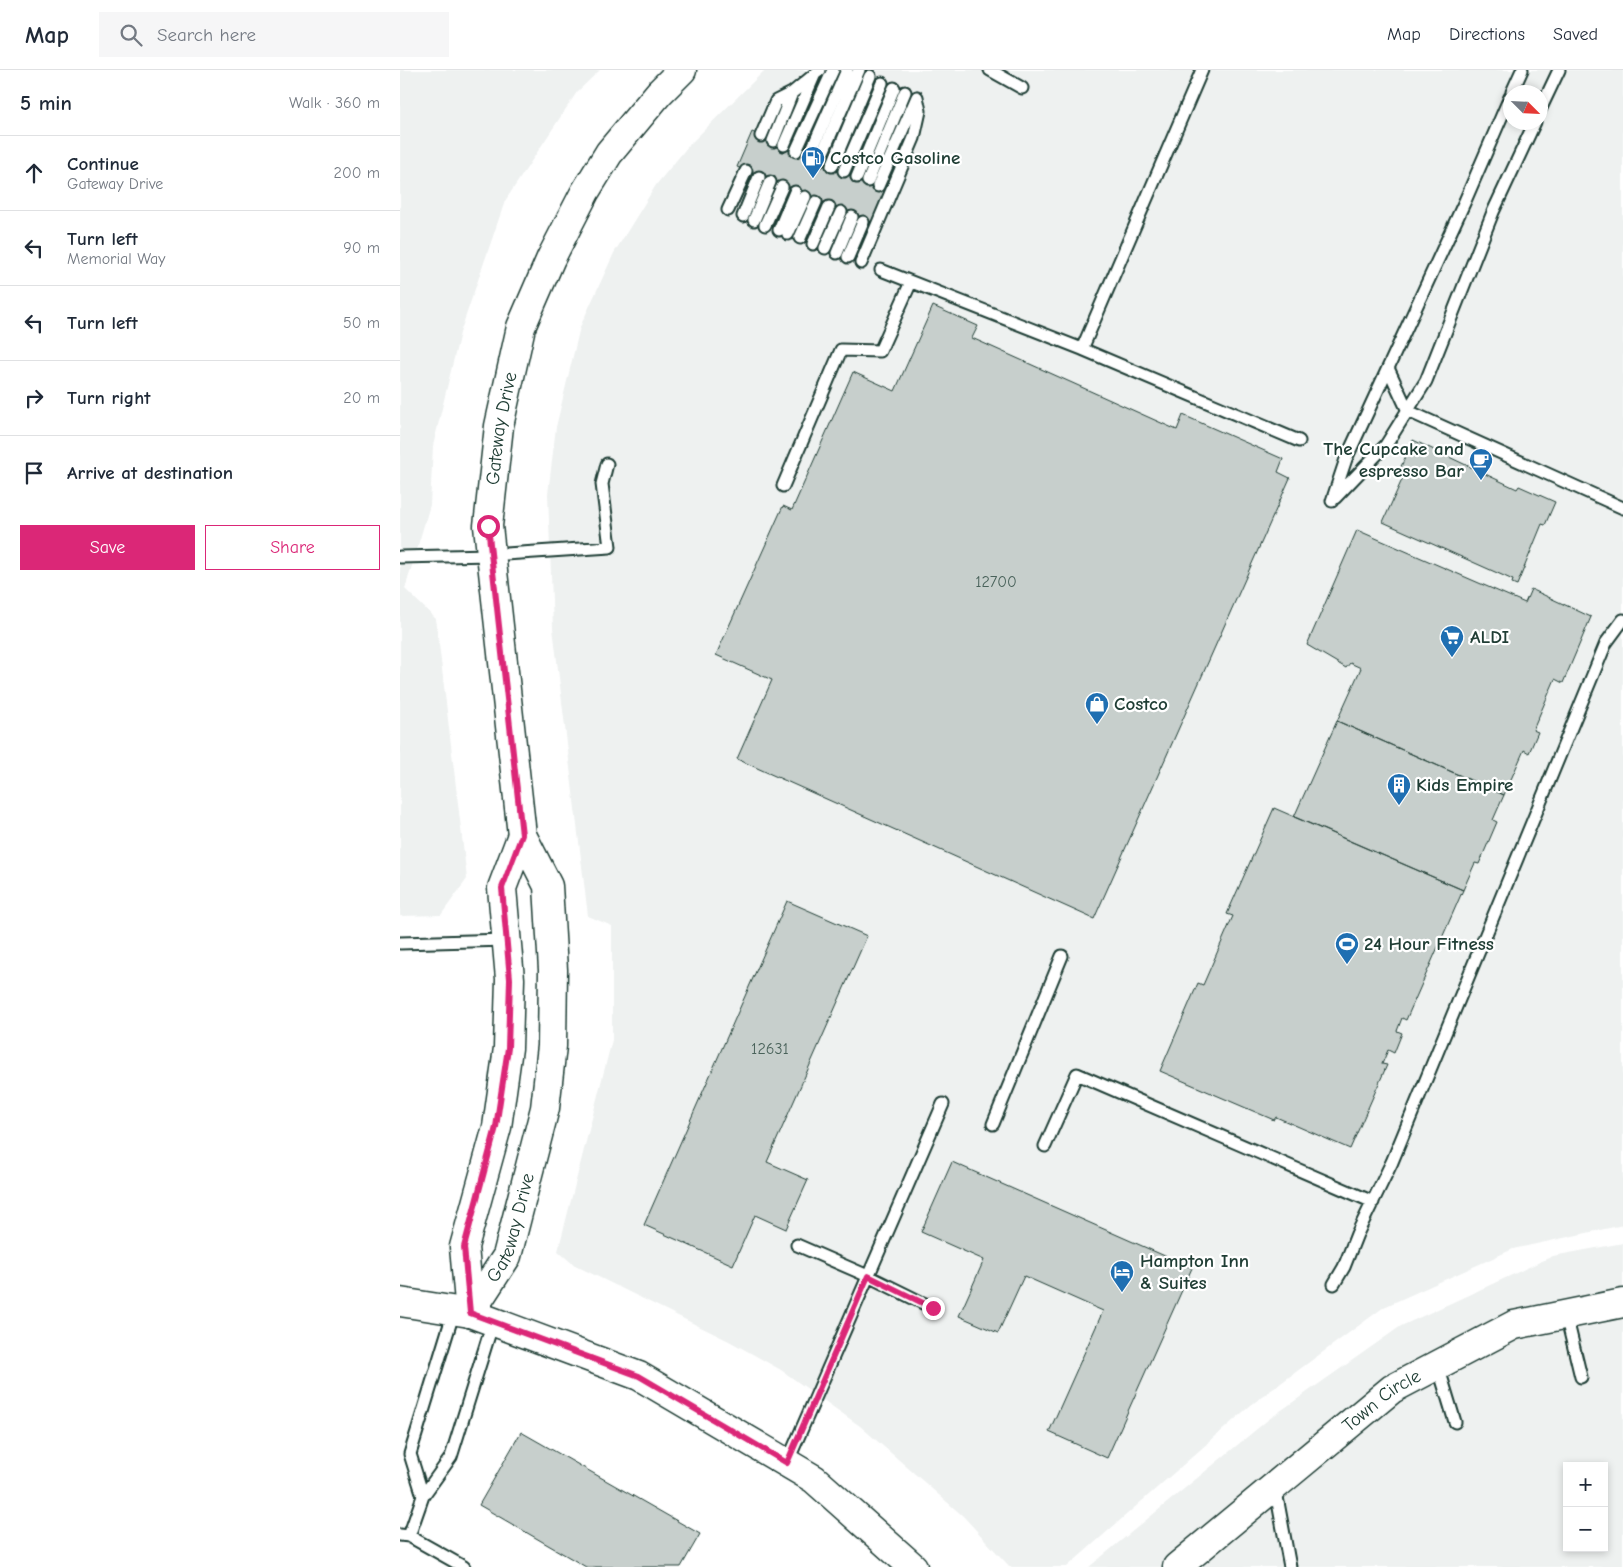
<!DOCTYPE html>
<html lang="en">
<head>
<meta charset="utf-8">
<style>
	:root { --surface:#fff; --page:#f6f6f7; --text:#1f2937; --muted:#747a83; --line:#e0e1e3; --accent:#db2777 }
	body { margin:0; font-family:"Comic Neue",sans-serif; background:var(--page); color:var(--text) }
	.controls { position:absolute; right:15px; bottom:15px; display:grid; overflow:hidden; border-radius:0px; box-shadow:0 2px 8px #0003 }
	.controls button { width:45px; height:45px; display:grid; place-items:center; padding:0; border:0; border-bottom:1px solid var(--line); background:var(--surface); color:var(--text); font:25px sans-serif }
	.compass { position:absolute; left:1103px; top:15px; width:45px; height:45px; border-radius:50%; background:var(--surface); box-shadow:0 2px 8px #0003; rotate:114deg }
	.stop { position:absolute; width:15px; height:15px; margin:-11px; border:4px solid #db2777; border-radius:50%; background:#fff }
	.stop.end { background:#db2777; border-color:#fff; box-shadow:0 1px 5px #0008 }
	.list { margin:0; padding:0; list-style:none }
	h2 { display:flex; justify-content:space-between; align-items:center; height:65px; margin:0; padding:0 20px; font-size:21px }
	h2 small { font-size:16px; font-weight:400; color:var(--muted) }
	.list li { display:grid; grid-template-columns:32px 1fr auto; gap:15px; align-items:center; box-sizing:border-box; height:75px; padding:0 20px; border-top:1px solid var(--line) }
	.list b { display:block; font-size:19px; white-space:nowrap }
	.list p { margin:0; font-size:16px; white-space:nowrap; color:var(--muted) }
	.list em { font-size:16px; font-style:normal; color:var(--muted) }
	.actions { display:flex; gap:10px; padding:15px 20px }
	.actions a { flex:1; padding:11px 0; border:1px solid var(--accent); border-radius:0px; text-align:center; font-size:18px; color:var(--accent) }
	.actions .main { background:var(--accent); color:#fff }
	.icon { flex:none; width:28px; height:28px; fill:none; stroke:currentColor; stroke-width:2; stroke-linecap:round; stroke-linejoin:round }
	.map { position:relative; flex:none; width:1223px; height:1497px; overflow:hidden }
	header { display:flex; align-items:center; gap:30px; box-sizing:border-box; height:70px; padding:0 25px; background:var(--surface); border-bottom:1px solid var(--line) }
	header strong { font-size:24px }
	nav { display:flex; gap:28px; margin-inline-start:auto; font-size:18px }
	.search { width:350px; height:45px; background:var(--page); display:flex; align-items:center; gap:12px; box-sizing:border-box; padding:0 18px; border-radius:0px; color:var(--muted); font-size:19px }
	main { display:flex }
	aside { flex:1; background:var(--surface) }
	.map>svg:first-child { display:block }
	.built { fill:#eef1f0; fill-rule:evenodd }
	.building { fill:#c7cfcc; stroke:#1f3d34 }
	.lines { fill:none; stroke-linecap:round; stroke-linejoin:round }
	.lane-casing { stroke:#1f3d34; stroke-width:15 }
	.secondary-casing { stroke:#1f3d34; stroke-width:31 }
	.lane { stroke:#fff; stroke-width:11 }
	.secondary { stroke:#fff; stroke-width:28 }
	.route { stroke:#db2777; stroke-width:6 }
	.labels { text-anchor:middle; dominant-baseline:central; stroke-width:4.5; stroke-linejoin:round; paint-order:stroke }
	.number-label { font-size:16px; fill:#49625a }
	.poi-label { font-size:19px; font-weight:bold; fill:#1f3d34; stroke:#fff; text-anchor:start }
	.street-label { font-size:19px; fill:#1f3d34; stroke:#fff }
</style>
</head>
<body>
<header>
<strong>Map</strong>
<div class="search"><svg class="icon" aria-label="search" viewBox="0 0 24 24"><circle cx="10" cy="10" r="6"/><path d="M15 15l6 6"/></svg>Search here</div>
<nav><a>Map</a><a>Directions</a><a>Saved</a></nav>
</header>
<main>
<aside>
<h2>5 min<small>Walk · 360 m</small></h2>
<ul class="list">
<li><svg class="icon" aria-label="ahead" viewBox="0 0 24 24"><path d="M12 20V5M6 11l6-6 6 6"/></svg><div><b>Continue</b><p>Gateway Drive</p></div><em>200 m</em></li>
<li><svg class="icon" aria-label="left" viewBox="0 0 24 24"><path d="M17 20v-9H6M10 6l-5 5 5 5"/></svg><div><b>Turn left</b><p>Memorial Way</p></div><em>90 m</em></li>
<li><svg class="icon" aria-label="left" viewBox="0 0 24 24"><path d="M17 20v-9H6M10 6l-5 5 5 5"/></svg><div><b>Turn left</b></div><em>50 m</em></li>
<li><svg class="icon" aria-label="right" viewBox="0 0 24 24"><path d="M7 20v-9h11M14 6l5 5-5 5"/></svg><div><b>Turn right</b></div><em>20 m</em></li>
<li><svg class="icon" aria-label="arrive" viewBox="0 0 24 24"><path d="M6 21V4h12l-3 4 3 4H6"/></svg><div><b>Arrive at destination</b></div></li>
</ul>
<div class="actions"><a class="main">Save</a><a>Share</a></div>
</aside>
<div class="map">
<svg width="1223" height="1497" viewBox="0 0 1223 1497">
	<rect width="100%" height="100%" fill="#fff"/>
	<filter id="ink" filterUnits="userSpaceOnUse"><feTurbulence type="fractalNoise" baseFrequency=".02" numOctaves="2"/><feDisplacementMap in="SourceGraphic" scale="10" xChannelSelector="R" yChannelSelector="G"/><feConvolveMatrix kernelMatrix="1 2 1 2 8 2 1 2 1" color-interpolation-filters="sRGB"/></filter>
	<g filter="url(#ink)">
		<path class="built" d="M0,0h200l-23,22 -72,109 -45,132 -27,113 -3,59 -25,84 31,30 31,260 -26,36 -41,1z
			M365,0h858v1155l-110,24 -129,58 -133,98 -184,162h-57l-47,-51 -103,-90 -79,-56 -52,-29 -155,-76 -16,-14 54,-211v-114l-24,-10 -35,-288 -5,-134 8,-67 24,-100 34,-74 42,-68 33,-40zM1110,22h30v30h-30z
			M1223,1173v324h-534l180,-148 132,-93 152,-70zM1167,1396h37v82h-37z"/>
		<path class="building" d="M352,62l137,58 -15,36 -137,-59z
			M533,236l45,20 -6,12 205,92 6,-15 100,44 -5,13 12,6 -196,441 -357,-160 35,-79 -56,-25 67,-149 9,4 61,-138 42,19z
			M1013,370l104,49 2,-3 36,16 -10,23 -3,-1 -25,61 -5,-2 1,-3 -130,-58 22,-49 -6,-2z
			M957,460l168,73 6,-14 60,28 -28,66 -8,-4 -22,51 5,2 -9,21 -5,-3 -20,45 -167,-74 24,-53 -11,-5 -4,5 -39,-23z
			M937,651l167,74 -11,25 4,2 -18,42 -4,-1 -12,27 -169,-73z
			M874,738l189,82 -57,130 -4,-2 -5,13 5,2 -8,20 -6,-3 -6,14 5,1 -37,84 -74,-32 -2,3 -114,-49 38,-88 5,2 30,-69 -6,-2z
			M387,831l80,35 -100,226 41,18 -22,49 -31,-14 -22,50 -89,-40z
			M552,1092l240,106 -85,190 -58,-26 54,-121 -79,-35 -26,57 -39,-17 25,-56 -63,-28z
			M121,1362l179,102 -19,33h-95l-107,-62z"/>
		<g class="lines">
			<g class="lane-casing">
				<path id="lane" d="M590,0l32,18
					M1112,22l10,-22
					M1140,40l19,-40
					M361,66l15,-35 16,-8 28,-23
					M373,71l19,-48
					M384,75l30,-69
					M396,81l37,-81
					M409,86l38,-86
					M419,91l40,-91
					M432,96l38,-90
					M444,101l38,-88
					M457,107l37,-89
					M468,111l37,-89
					M478,116l39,-89
					M328,140l18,-39
					M343,146l16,-39
					M354,150l16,-38
					M365,155l17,-38
					M379,160l16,-38
					M388,164l17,-37
					M400,168l16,-36
					M413,174l16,-37
					M425,178l16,-36
					M437,183l15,-36
					M448,187l15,-35
					M461,193l53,-125 6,-27 -3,-14
					M481,200l201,79 217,92
					M682,279l120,-279
					M988,298l20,43 215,97
					M383,416l58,-136 39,1 31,-69
					M935,428l51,-53 40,-64 67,-169 42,-90
					M932,431l14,-42 119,-258 45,-104
					M0,487l91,-2 119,-8 -8,-63 5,-20
					M0,873l106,-3
					M593,1054l69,-168
					M645,1076l32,-72 296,128
					M397,1175l71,31 65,32
					M934,1214l10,-17 13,-33 35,-72 214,-519 17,-23
					M1166,1245l15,62
					M1038,1296l17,56
					M387,1393l156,-359
					M875,1416l15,81
					M23,1426l-13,-42 44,-143
					M0,1465l9,1 55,31
					M9,1466l14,-40 28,-39 42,-135"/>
			</g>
			<g class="secondary-casing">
				<g id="secondary">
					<path d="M0,1232l70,11 169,63 175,103 99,88"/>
					<path id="s1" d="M70,1243l37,-57 38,-148 7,-62 1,-76 -5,-84 -26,-51 -34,-309 11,-100 22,-99 30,-69 34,-66 24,-39 50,-60 23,-23"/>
					<path d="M70,1243l-6,-66 33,-120 11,-79 2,-69 -8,-91 20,-53"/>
					<path id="s2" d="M777,1497l215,-178 122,-64 109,-22"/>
				</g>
			</g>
			<use href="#lane" class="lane"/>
			<use href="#secondary" class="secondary"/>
		</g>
	</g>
	<g class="lines" filter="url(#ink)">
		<path class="route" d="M88,456l34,309 -20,53 8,91 -2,69 -12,79 -32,120 6,66 169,63 148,87 81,-187 65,32"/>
	</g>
	<defs>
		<g id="fuel-pin" transform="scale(1.25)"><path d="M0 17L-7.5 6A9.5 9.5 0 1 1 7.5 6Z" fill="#1f6fb2" stroke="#fff"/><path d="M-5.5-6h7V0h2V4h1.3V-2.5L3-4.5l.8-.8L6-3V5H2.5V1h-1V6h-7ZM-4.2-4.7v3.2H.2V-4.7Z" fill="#fff"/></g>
		<g id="cafe-pin" transform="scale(1.25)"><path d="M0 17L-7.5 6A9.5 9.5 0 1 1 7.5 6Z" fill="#1f6fb2" stroke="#fff"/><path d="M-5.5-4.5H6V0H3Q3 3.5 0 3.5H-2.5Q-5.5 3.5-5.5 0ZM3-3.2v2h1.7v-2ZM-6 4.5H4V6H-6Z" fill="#fff"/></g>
		<g id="supermarket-pin" transform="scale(1.25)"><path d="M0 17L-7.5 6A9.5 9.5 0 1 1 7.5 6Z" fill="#1f6fb2" stroke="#fff"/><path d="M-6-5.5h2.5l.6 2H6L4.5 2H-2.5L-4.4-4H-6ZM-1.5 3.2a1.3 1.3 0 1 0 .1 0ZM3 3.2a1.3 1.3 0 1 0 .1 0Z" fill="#fff"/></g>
		<g id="shop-pin" transform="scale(1.25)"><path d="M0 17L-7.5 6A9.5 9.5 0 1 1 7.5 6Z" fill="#1f6fb2" stroke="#fff"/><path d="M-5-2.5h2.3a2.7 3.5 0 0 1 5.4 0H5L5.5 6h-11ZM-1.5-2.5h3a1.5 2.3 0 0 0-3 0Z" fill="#fff"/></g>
		<g id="building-pin" transform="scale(1.25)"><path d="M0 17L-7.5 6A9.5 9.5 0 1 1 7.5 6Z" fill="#1f6fb2" stroke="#fff"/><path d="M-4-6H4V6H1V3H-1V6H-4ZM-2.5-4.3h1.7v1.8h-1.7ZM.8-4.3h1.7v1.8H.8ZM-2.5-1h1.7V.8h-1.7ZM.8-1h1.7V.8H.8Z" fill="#fff"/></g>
		<g id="stadium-pin" transform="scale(1.25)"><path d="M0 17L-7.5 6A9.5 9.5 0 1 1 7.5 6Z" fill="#1f6fb2" stroke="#fff"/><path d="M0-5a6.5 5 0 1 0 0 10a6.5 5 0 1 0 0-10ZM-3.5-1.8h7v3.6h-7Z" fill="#fff"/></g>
		<g id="hotel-pin" transform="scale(1.25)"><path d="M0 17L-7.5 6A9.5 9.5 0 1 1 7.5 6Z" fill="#1f6fb2" stroke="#fff"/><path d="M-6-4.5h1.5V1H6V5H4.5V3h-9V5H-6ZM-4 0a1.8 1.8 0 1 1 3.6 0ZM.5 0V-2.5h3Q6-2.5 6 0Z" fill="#fff"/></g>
	</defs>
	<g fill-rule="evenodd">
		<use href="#fuel-pin" x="413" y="88"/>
		<use href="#cafe-pin" x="1081" y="390"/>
		<use href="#supermarket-pin" x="1052" y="567"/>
		<use href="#shop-pin" x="697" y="634"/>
		<use href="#building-pin" x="999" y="715"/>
		<use href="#stadium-pin" x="947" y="874"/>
		<use href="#hotel-pin" x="722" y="1202"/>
	</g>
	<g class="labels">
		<g class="number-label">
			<text x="596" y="512">12700</text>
			<text x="370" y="979">12631</text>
		</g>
		<g class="poi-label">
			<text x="430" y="88">Costco Gasoline</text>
			<text x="1064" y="379" text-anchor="end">The Cupcake and<tspan x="1064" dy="22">espresso Bar</tspan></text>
			<text x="1070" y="567">ALDI</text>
			<text x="714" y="634">Costco</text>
			<text x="1016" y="715">Kids Empire</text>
			<text x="964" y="874">24 Hour Fitness</text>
			<text x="740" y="1191">Hampton Inn<tspan x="740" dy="22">&amp; Suites</tspan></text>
		</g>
		<g class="street-label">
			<text stroke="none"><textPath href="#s1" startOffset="910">Gateway Drive</textPath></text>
			<text stroke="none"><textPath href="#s1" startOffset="96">Gateway Drive</textPath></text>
			<text stroke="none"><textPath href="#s2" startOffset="264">Town Circle</textPath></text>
		</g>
	</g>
</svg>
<div class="controls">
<button>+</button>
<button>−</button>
</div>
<svg class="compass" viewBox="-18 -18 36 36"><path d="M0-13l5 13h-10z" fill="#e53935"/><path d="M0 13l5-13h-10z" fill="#747a83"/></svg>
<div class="stop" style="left:88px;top:456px"></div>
<div class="stop end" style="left:533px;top:1238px"></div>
</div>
</main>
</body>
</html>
